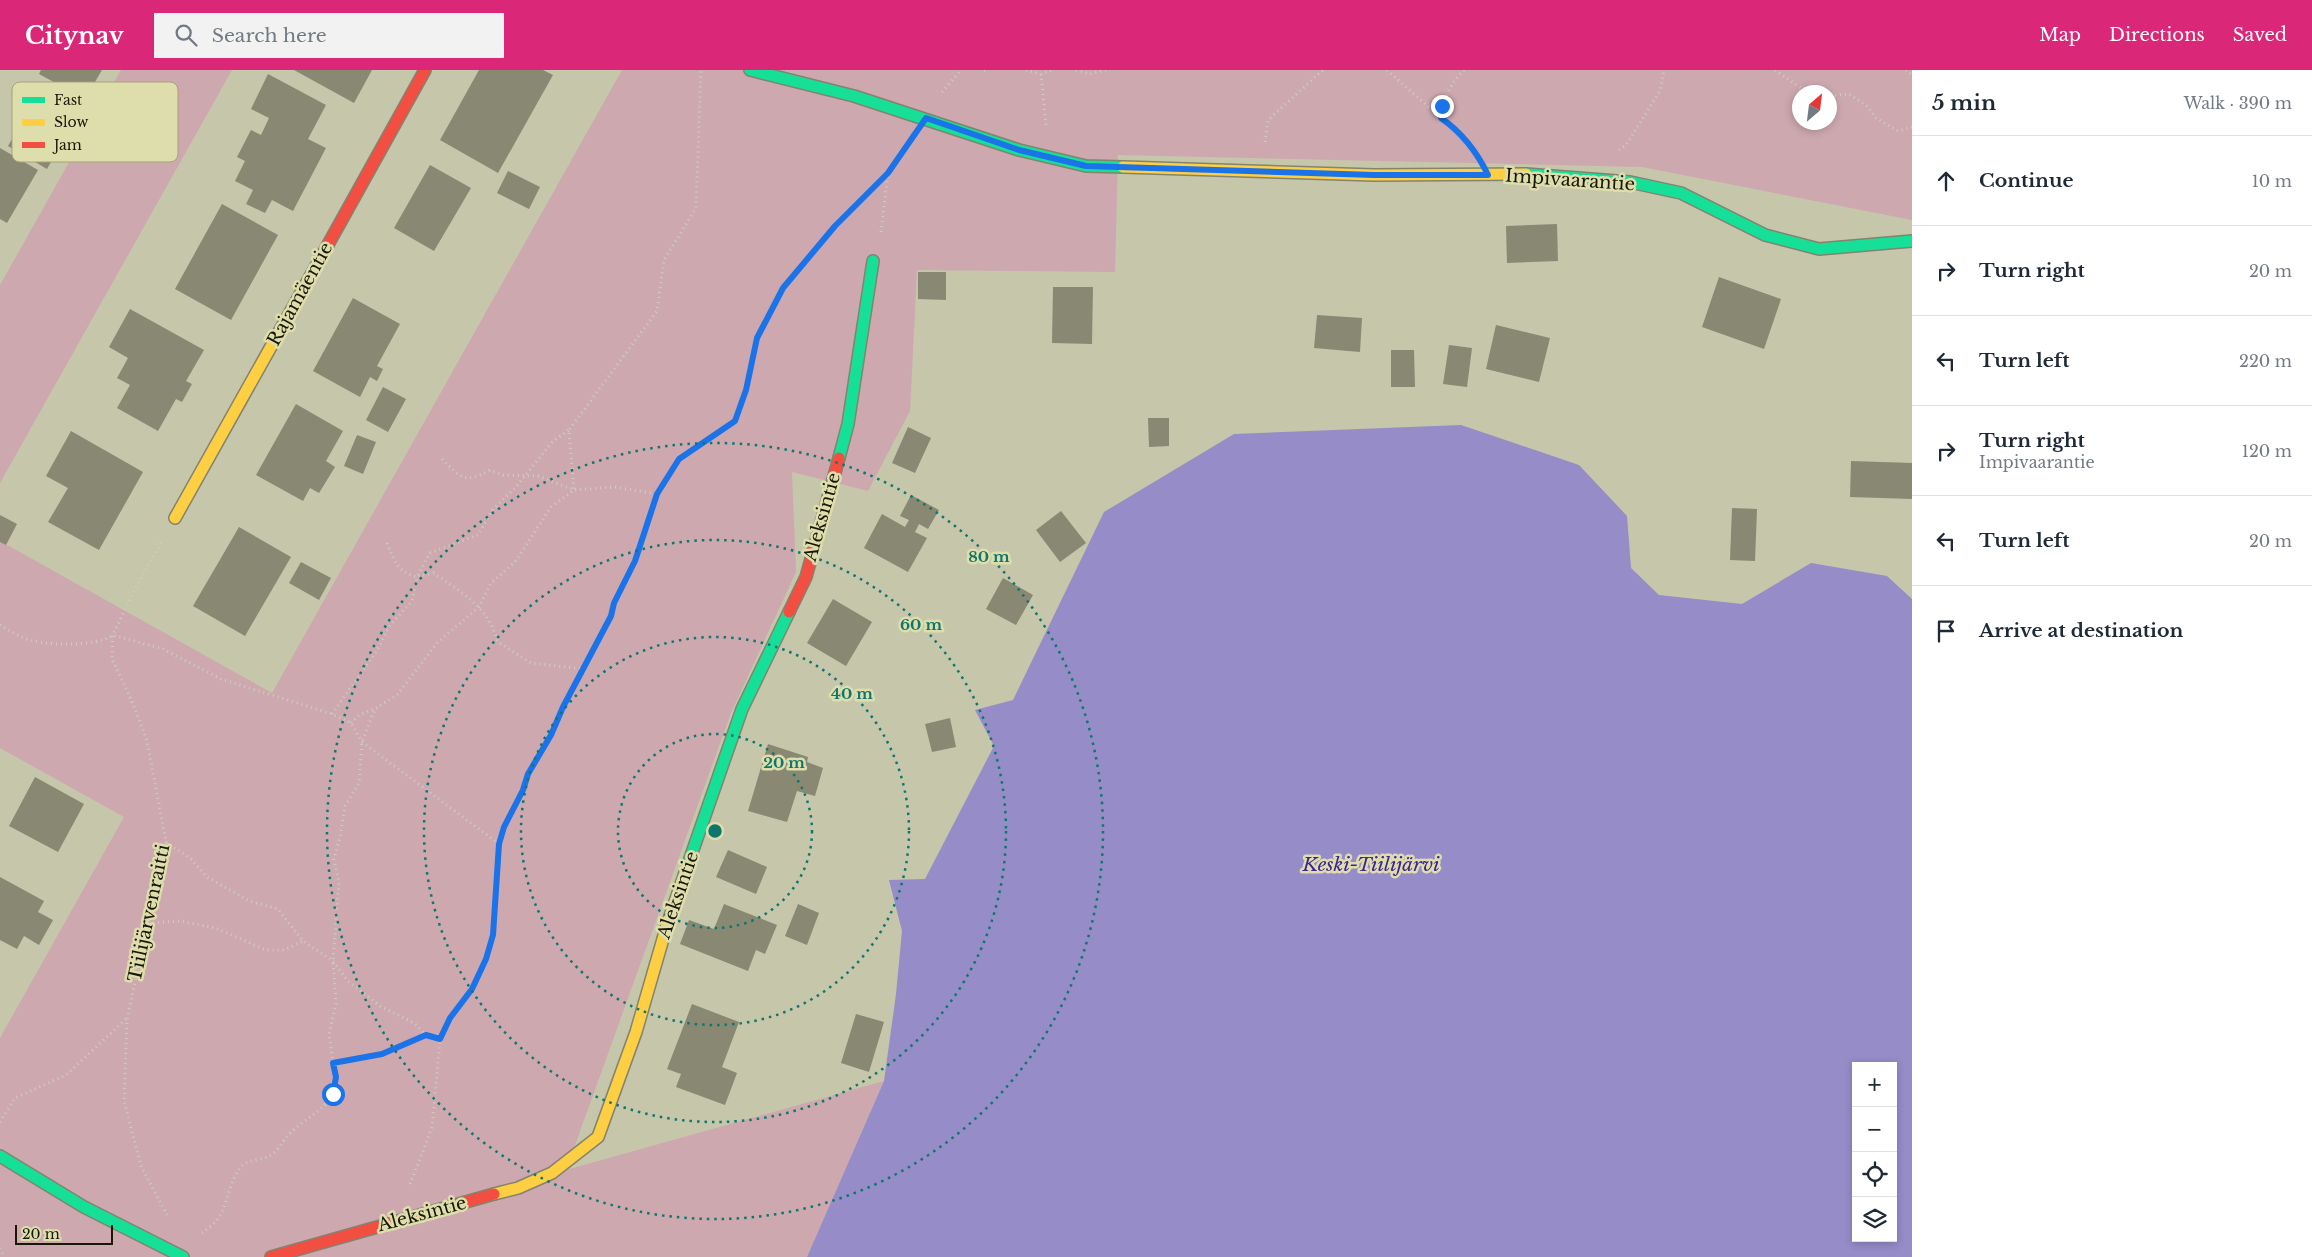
<!DOCTYPE html>
<html lang="en">
<head>
<meta charset="utf-8">
<style>
	:root { --surface:#fff; --page:#f2f2f3; --text:#1f2937; --muted:#747a83; --line:#e0e1e3; --accent:#db2777 }
	body { margin:0; font-family:"Libre Baskerville",serif; background:var(--page); color:var(--text) }
	.controls { position:absolute; right:15px; bottom:15px; display:grid; overflow:hidden; border-radius:0px; box-shadow:0 2px 8px #0003 }
	.controls button { width:45px; height:45px; display:grid; place-items:center; padding:0; border:0; border-bottom:1px solid var(--line); background:var(--surface); color:var(--text); font:25px sans-serif }
	.compass { position:absolute; left:1792px; top:15px; width:45px; height:45px; border-radius:50%; background:var(--surface); box-shadow:0 2px 8px #0003; rotate:28deg }
	.scale { position:absolute; left:15px; bottom:12px; width:98px; box-sizing:border-box; padding-left:5px; border:2px solid #191806; border-top:0; font-size:14px; line-height:18px; white-space:nowrap; color:#191806; -webkit-text-stroke:4px #dedead; paint-order:stroke }
	.stop { position:absolute; width:15px; height:15px; margin:-11px; border:4px solid #1a73e8; border-radius:50%; background:#fff }
	.stop.end { background:#1a73e8; border-color:#fff; box-shadow:0 1px 5px #0008 }
	.list { margin:0; padding:0; list-style:none }
	h2 { display:flex; justify-content:space-between; align-items:center; height:65px; margin:0; padding:0 20px; font-size:21px }
	h2 small { font-size:16px; font-weight:400; color:var(--muted) }
	.list li { display:grid; grid-template-columns:32px 1fr auto; gap:15px; align-items:center; box-sizing:border-box; height:90px; padding:0 20px; border-top:1px solid var(--line) }
	.list b { display:block; font-size:19px; white-space:nowrap }
	.list p { margin:0; font-size:16px; white-space:nowrap; color:var(--muted) }
	.list em { font-size:16px; font-style:normal; color:var(--muted) }
	.icon { flex:none; width:28px; height:28px; fill:none; stroke:currentColor; stroke-width:2; stroke-linecap:round; stroke-linejoin:round }
	.map { position:relative; flex:none; width:1912px; height:1187px; overflow:hidden }
	header { display:flex; align-items:center; gap:30px; box-sizing:border-box; height:70px; padding:0 25px; background:var(--accent); color:#fff }
	header strong { font-size:24px }
	nav { display:flex; gap:28px; margin-inline-start:auto; font-size:18px }
	.search { width:350px; height:45px; background:var(--page); display:flex; align-items:center; gap:12px; box-sizing:border-box; padding:0 18px; border-radius:0px; color:var(--muted); font-size:19px }
	main { display:flex }
	aside { flex:1; background:var(--surface) }
	.map>svg:first-child { display:block }
	.green { fill:#cda8af; fill-rule:evenodd }
	.water { fill:#958cc8; fill-rule:evenodd }
	.building { fill:#888873 }
	.lines { fill:none; stroke-linecap:round; stroke-linejoin:round }
	.fast-casing { stroke:#83836f; stroke-width:14 }
	.slow-casing { stroke:#83836f; stroke-width:14 }
	.jam-casing { stroke:#83836f; stroke-width:14 }
	.path { stroke:#cecec4; stroke-width:3; stroke-dasharray:1 4; stroke-linecap:butt }
	.fast { stroke:#16e098; stroke-width:11 }
	.slow { stroke:#ffcf43; stroke-width:11 }
	.jam { stroke:#f24e42; stroke-width:11 }
	.route { stroke:#1a73e8; stroke-width:6 }
	.ring { fill:none; stroke:#0f766e; stroke-width:2.5; stroke-dasharray:2.5 5 }
	.labels { text-anchor:middle; dominant-baseline:central; stroke-width:5; stroke-linejoin:round; paint-order:stroke }
	.street-label { font-size:18px; fill:#191806; stroke:#dedead }
	.water-label { font-size:19px; font-style:italic; fill:#412294; stroke:#dedead }
	.key { fill:#dedead; stroke:#a3a37b; stroke-width:1 }
	.key-label { font-size:14px; fill:#191806 }
	.centre { fill:#0f766e; stroke:#dedead; stroke-width:2.5 }
	.ring-label { font-size:15px; text-anchor:middle; font-weight:bold; fill:#0f766e; stroke:#dedead; stroke-width:5; stroke-linejoin:round; paint-order:stroke }
</style>
</head>
<body>
<header>
<strong>Citynav</strong>
<div class="search"><svg class="icon" aria-label="search" viewBox="0 0 24 24"><circle cx="10" cy="10" r="6"/><path d="M15 15l6 6"/></svg>Search here</div>
<nav><a>Map</a><a>Directions</a><a>Saved</a></nav>
</header>
<main>
<div class="map">
<svg width="1912" height="1187" viewBox="0 0 1912 1187">
	<rect width="100%" height="100%" fill="#c6c6ab"/>
	<path class="green" d="M121,0h111l-232,413v-198z
		M622,0h1290v150l-270,-53 -524,-12 -3,117 -198,-2 -7,141 -42,80 -76,-19 4,100 -65,141 -165,457 318,-89 -77,176h-807v-219l124,-221 -124,-69v-207l272,152zM1800,22h30v30h-30z"/>
	<path class="water" d="M1461,355l118,40 48,51 4,52 28,27 83,9 69,-41 76,13 25,23v658h-1105l77,-176 12,-87 6,-63 -13,-51 36,-1 69,-133 -19,-36 38,-10 91,-188 130,-78zM1856,996h37v172h-37z"/>
	<path class="building" d="M41,0h61l-17,29 -46,-25z
		M294,0h78l-18,33z
		M479,0h64l10,5 -55,98 -58,-33z
		M268,4l58,31 -18,34 18,9 -33,63 -21,-11 -7,13 -19,-9 7,-14 -18,-9 10,-20 -8,-4 14,-27 10,5 8,-17 -18,-9z
		M22,52l39,22 -14,25 -39,-23z
		M0,78l38,22 -31,53 -7,-4z
		M430,95l41,23 -37,63 -40,-23z
		M508,101l32,16 -11,22 -32,-16z
		M222,134l56,31 -47,85 -56,-31z
		M1557,154l1,37 -51,2 -1,-37z
		M918,202h28v28l-28,-1z
		M1719,207l62,22 -17,50 -62,-22z
		M1053,217h40l-1,57 -40,-1z
		M353,228l47,26 -23,42 6,3 -6,12 -7,-4 -10,20 -47,-26z
		M130,239l74,41 -18,31 6,3 -10,18 -6,-3 -18,32 -41,-23 13,-23 -13,-7 11,-20 -19,-11z
		M1317,245l45,3 -2,34 -46,-4z
		M1496,255l54,13 -11,44 -53,-13z
		M1449,275l23,3 -5,39 -24,-3z
		M1391,280h23l1,37h-24z
		M383,317l23,12 -18,33 -22,-12z
		M296,334l47,27 -17,30 9,6 -16,26 -9,-5 -7,13 -47,-26z
		M1148,348h21v28l-20,1z
		M908,357l23,11 -16,35 -23,-10z
		M71,361l72,41 -44,78 -51,-28 20,-34 -22,-12z
		M357,365l19,7 -13,32 -19,-8z
		M1851,391l61,2v36l-62,-2z
		M911,425l28,15 -11,19 -9,-5 -4,8 12,6 -19,34 -44,-24 18,-34 23,13 4,-7 -9,-4z
		M1732,438l25,1 -2,52 -25,-1z
		M1061,441l25,32 -26,19 -24,-32z
		M0,445l17,9 -11,21 -6,-3z
		M239,457l52,30 -46,79 -52,-30z
		M301,492l30,16 -12,22 -30,-17z
		M1003,508l30,17 -17,30 -30,-16z
		M833,529l39,23 -26,44 -39,-23z
		M950,648l6,29 -24,5 -7,-28z
		M768,674l40,13 -1,5 16,6 -8,28 -18,-5 -10,31 -39,-11z
		M35,707l49,27 -26,48 -49,-26z
		M728,780l39,17 -11,27 -40,-17z
		M0,807l44,24 -6,11 15,8 -14,25 -15,-9 -7,13 -17,-9z
		M724,834l53,21 -12,29 -9,-4 -8,21 -68,-27 9,-24 25,9z
		M798,834l21,9 -12,32 -22,-9z
		M692,934l47,18 -17,45 15,6 -12,32 -49,-18 5,-13 -14,-5z
		M856,944l28,8 -15,50 -28,-9z"/>
	<g class="lines">
		<g class="fast-casing">
			<path id="fast" d="M750,0l104,26 165,54 67,16 37,1
				M1526,104l104,8 51,11 84,42 54,14 93,-8
				M839,388l9,-34 25,-163
				M686,800l56,-161 47,-97
				M0,1086l84,51 99,50"/>
		</g>
		<g class="slow-casing">
			<path id="slow" d="M1123,97l251,8 152,-1
				M175,448l140,-250
				M494,1124l24,-6 34,-15 46,-36 38,-105 31,-107 19,-55"/>
		</g>
		<g class="jam-casing">
			<path id="jam" d="M315,198l110,-198
				M789,542l17,-35 33,-119
				M271,1187l223,-63"/>
		</g>
		<path class="path" d="M984,0h2
			M1026,0l15,4 12,-4
			M1076,0l14,4 16,-4
			M1387,0l53,47
			M1464,0c-13,12 -21,30 -23,47l14,11 12,15
			M1775,0l26,18 16,4
			M1906,0l6,5
			M1041,4l5,51
			M942,22l19,-22
			M1830,26l19,-2 19,13 8,11 22,13 14,-4
			M1265,72l3,-22 55,-50
			M1619,80l7,-5 34,-54 4,-21
			M881,162l7,-59
			M442,389c19,19 23,25 48,11l13,5 35,1 36,14 40,-3 43,7
			M161,473l-30,53 -18,39 -1,24 22,47 13,35 19,101 -39,177 -3,82 17,65 26,49
			M387,473c8,18 9,28 30,34l13,-24 48,-18 15,-26 23,-22 37,-46 16,-11
			M0,555c8,4 16,10 24,13 18,8 74,9 89,-3l50,14 58,30 111,35 19,9 11,19 137,102
			M332,644l44,-62 14,-27 22,-24 5,-24 17,-4c30,22 53,32 64,69l33,21 53,6
			M351,653l8,-8 15,-6
			M166,772l25,17 16,18 42,24 29,8 25,32 30,20 15,20 32,25 34,17 12,12 14,4
			M148,853l32,-2 36,7 50,22h18l19,-9
			M333,993l-4,-29 7,-30 -3,-43 6,-79 -5,-23 6,-22 5,-31 14,-23 3,-41 13,-33 22,-14 40,-52 42,-36 12,-24 24,-21 36,-55 23,-17 -5,-60 88,-119 7,-51 32,-52 5,-138
			M0,1052l15,-24 51,-23 60,-56
			M410,1114l22,-56 8,-89 11,-21 21,-29 14,-30 7,-24 6,-91 5,-17 19,-37 5,-16 23,-39 12,-28 48,-91 3,-13 21,-42 22,-67 22,-35 56,-38 11,-31 11,-52 26,-50 52,-62 53,-53 19,-28
			M202,1163c7,-5 15,-11 19,-19 7,-14 9,-33 19,-46 7,-10 22,-7 31,-13 7,-4 12,-15 18,-21 24,-24 55,-28 44,-71l49,-9 44,-19
			M0,1178l4,9"/>
		<use href="#fast" class="fast"/>
		<use href="#slow" class="slow"/>
		<use href="#jam" class="jam"/>
	</g>
	<g class="lines">
		<path class="route" d="M333,1024l3,-17 -3,-14 49,-9 44,-19 14,4 10,-21 22,-29 14,-30 7,-24 6,-91 5,-17 19,-37 5,-16 23,-39 12,-28 48,-91 3,-13 21,-42 22,-67 22,-35 56,-38 11,-31 11,-52 26,-50 52,-62 53,-53 38,-55 93,32 67,16 288,9h114c-11,-23 -27,-43 -47,-57l1,-12"/>
	</g>
	<g class="ring">
		<circle cx="715" cy="761" r="97"/>
		<circle cx="715" cy="761" r="194"/>
		<circle cx="715" cy="761" r="291"/>
		<circle cx="715" cy="761" r="388"/>
	</g>
	<g class="labels">
		<g class="street-label">
			<text transform="translate(1570 110) rotate(4)">Impivaarantie</text>
			<text transform="translate(300 224) rotate(-61)">Rajamäentie</text>
			<text transform="translate(822 447) rotate(-74)">Aleksintie</text>
			<text transform="translate(678 825) rotate(-71)">Aleksintie</text>
			<text transform="translate(149 843) rotate(-78)">Tiilijärvenraitti</text>
			<text transform="translate(422 1144) rotate(-15)">Aleksintie</text>
		</g>
		<g class="water-label">
			<text x="1371" y="794">Keski-Tiilijärvi</text>
		</g>
	</g>
	<rect x="12" y="12" width="166" height="80" rx="8" class="key"/>
	<rect x="22" y="27" width="23" height="6" fill="#16e098"/>
	<rect x="22" y="49" width="23" height="7" fill="#ffcf43"/>
	<rect x="22" y="72" width="23" height="6" fill="#f24e42"/>
	<g class="key-label">
		<text x="54" y="35">Fast</text>
		<text x="54" y="57">Slow</text>
		<text x="54" y="80">Jam</text>
	</g>
	<circle cx="715" cy="761" r="8" class="centre"/>
	<g class="ring-label">
		<text x="989" y="492">80 m</text>
		<text x="921" y="560">60 m</text>
		<text x="852" y="629">40 m</text>
		<text x="784" y="698">20 m</text>
	</g>
</svg>
<div class="controls">
<button>+</button>
<button>−</button>
<button><svg class="icon" aria-label="locate" viewBox="0 0 24 24"><circle cx="12" cy="12" r="6"/><path d="M12 2v4M12 18v4M2 12h4M18 12h4"/></svg></button>
<button><svg class="icon" aria-label="layers" viewBox="0 0 24 24"><path d="M12 4l9 5-9 5-9-5zM3 14l9 5 9-5"/></svg></button>
</div>
<svg class="compass" viewBox="-18 -18 36 36"><path d="M0-13l5 13h-10z" fill="#e53935"/><path d="M0 13l5-13h-10z" fill="#747a83"/></svg>
<div class="scale">20 m</div>
<div class="stop" style="left:333px;top:1024px"></div>
<div class="stop end" style="left:1442px;top:36px"></div>
</div>
<aside>
<h2>5 min<small>Walk · 390 m</small></h2>
<ul class="list">
<li><svg class="icon" aria-label="ahead" viewBox="0 0 24 24"><path d="M12 20V5M6 11l6-6 6 6"/></svg><div><b>Continue</b></div><em>10 m</em></li>
<li><svg class="icon" aria-label="right" viewBox="0 0 24 24"><path d="M7 20v-9h11M14 6l5 5-5 5"/></svg><div><b>Turn right</b></div><em>20 m</em></li>
<li><svg class="icon" aria-label="left" viewBox="0 0 24 24"><path d="M17 20v-9H6M10 6l-5 5 5 5"/></svg><div><b>Turn left</b></div><em>220 m</em></li>
<li><svg class="icon" aria-label="right" viewBox="0 0 24 24"><path d="M7 20v-9h11M14 6l5 5-5 5"/></svg><div><b>Turn right</b><p>Impivaarantie</p></div><em>120 m</em></li>
<li><svg class="icon" aria-label="left" viewBox="0 0 24 24"><path d="M17 20v-9H6M10 6l-5 5 5 5"/></svg><div><b>Turn left</b></div><em>20 m</em></li>
<li><svg class="icon" aria-label="arrive" viewBox="0 0 24 24"><path d="M6 21V4h12l-3 4 3 4H6"/></svg><div><b>Arrive at destination</b></div></li>
</ul>
</aside>
</main>
</body>
</html>
